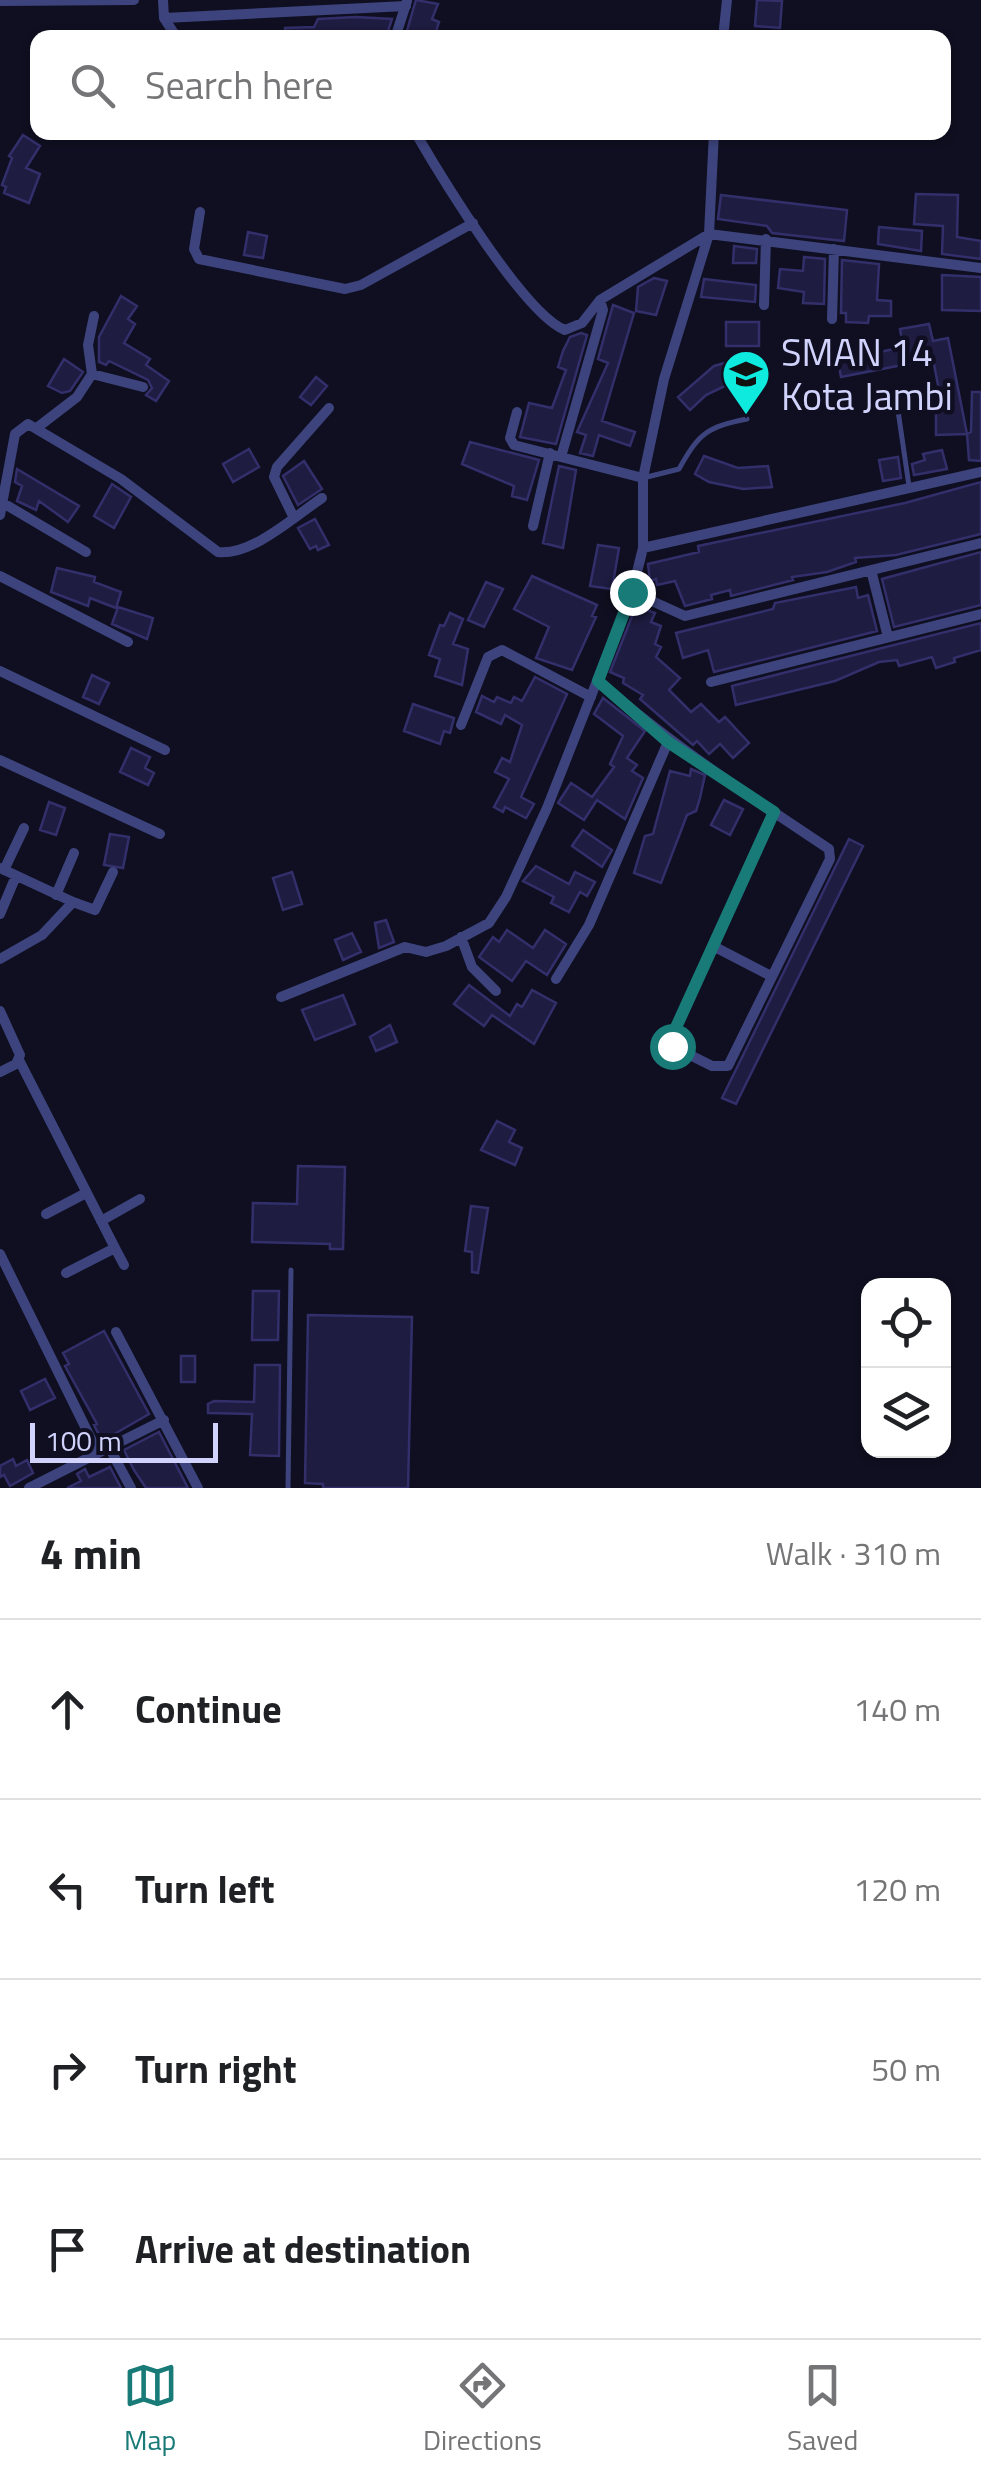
<!DOCTYPE html>
<html lang="en">
<head>
<meta charset="utf-8">
<style>
	:root { --surface:#fff; --page:#f6f6f6; --text:#202124; --muted:#757577; --line:#e0e0e0; --accent:#187b78 }
	body { margin:0; font-family:"Titillium Web",sans-serif; background:var(--page); color:var(--text) }
	.controls { position:absolute; right:30px; bottom:30px; display:grid; overflow:hidden; border-radius:20px; box-shadow:0 2px 8px #0004 }
	.controls button { width:90px; height:90px; display:grid; place-items:center; padding:0; border:0; border-bottom:2px solid var(--line); background:var(--surface); color:var(--text); font:50px sans-serif }
	.scale { position:absolute; left:30px; bottom:25px; width:188px; box-sizing:border-box; padding-left:10px; border:5px solid #d1d3fc; border-top:0; font-size:28px; line-height:35px; white-space:nowrap; color:#d1d3fc; -webkit-text-stroke:8px #0f0f21; paint-order:stroke }
	.stop { position:absolute; width:30px; height:30px; margin:-22px; border:8px solid #187b78; border-radius:50%; background:#fff }
	.stop.end { background:#187b78; border-color:#fff; box-shadow:0 2px 10px #0008 }
	.list { margin:0; padding:0; list-style:none }
	h2 { display:flex; justify-content:space-between; align-items:center; height:130px; margin:0; padding:0 40px; font-size:42px }
	h2 small { font-size:32px; font-weight:400; color:var(--muted) }
	.list li { display:grid; grid-template-columns:65px 1fr auto; gap:30px; align-items:center; box-sizing:border-box; height:180px; padding:0 40px; border-top:2px solid var(--line) }
	.list b { display:block; font-size:38px; white-space:nowrap }
	.list em { font-size:32px; font-style:normal; color:var(--muted) }
	.icon { flex:none; width:55px; height:55px; fill:none; stroke:currentColor; stroke-width:2; stroke-linecap:round; stroke-linejoin:round }
	.map { position:relative; flex:none; width:981px; height:1488px; overflow:hidden }
	.search { position:absolute; background:var(--surface); box-shadow:0 2px 8px #0004; left:30px; right:30px; top:30px; height:110px; display:flex; align-items:center; gap:25px; box-sizing:border-box; padding:0 35px; border-radius:20px; color:var(--muted); font-size:38px }
	.sheet { height:850px; background:var(--surface) }
	nav { display:flex; justify-content:space-around; align-items:center; box-sizing:border-box; height:140px; border-top:2px solid var(--line); background:var(--surface); font-size:28px; color:var(--muted) }
	nav a { display:grid; justify-items:center; gap:5px }
	nav .on { color:var(--accent) }
	.map>svg:first-child { display:block }
	.building { fill:#1e1c40; stroke:#322f6b; stroke-width:2.5 }
	.lines { fill:none; stroke-linecap:round; stroke-linejoin:round }
	.service { stroke:#3d447d; stroke-width:5 }
	.minor { stroke:#3d447d; stroke-width:10 }
	.route { stroke:#187b78; stroke-width:12 }
	.labels { text-anchor:middle; dominant-baseline:central; stroke-width:9; stroke-linejoin:round; paint-order:stroke }
	.poi-label { font-size:38px; fill:#d1d3fc; stroke:#0f0f21; text-anchor:start }
</style>
</head>
<body>
<div class="map">
<svg width="981" height="1488" viewBox="0 0 981 1488">
	<rect width="100%" height="100%" fill="#0f0f21"/>
	<path class="building" d="M416,0l22,4 -6,15 7,3 -5,16 -28,-4z
		M757,0l25,1 -2,27 -25,-2z
		M356,17l36,2 -5,15 -101,4 -1,-10 29,-1 4,-8z
		M23,135l17,11 -14,22 14,6 -11,29 -25,-10 2,-6 -4,-2 10,-27 -3,-2z
		M916,194l42,1 -1,42 24,4v18l-39,-5 1,-28 -29,-2z
		M721,195l126,15 -3,31 -72,-8 -5,-7 -49,-7z
		M879,227l43,4 -1,20 -43,-7z
		M248,232l19,4 -4,22 -19,-3z
		M734,246l23,3 -1,14h-23z
		M804,257l21,2 -1,45 -21,-1 1,-11 -26,-4 2,-19 23,2z
		M842,260l37,4 -2,36 14,1v15h-22l-1,7 -22,-1v-9h-5z
		M942,275l39,2v34l-39,-1z
		M654,278l13,3 -11,34 -20,-4 2,-24z
		M704,279l52,6 -1,17 -54,-5z
		M121,296l16,10 -9,13 7,5 -11,19 26,16 -4,6 23,16 -13,20 -10,-6 6,-7 -4,-8 -39,-19 -3,4 -7,-3v-25z
		M613,305l21,8 -32,108 33,11 -5,14 -31,-11 -6,21 -13,-3 6,-18 -9,-3 31,-69 -10,-4z
		M726,322h33v24h-33z
		M929,324l4,17 15,-3 19,96 4,-2 1,-40h9v69l-12,-1 -2,-26 -31,1v-24h7l-10,-52 -92,18 -3,-16 65,-14 -3,-18z
		M581,333l6,2 -31,109 -36,-7 9,-34 23,5 14,-38 -8,-3 5,-16 7,-14z
		M749,356v26l-18,1 -25,12 -16,15 -12,-13 36,-31z
		M64,359l19,13 -13,19 -8,2 -14,-7z
		M316,377l11,9 -16,19 -11,-8z
		M470,442l69,18 -12,40 -15,-4 2,-10 -52,-22z
		M249,449l10,18 -26,15 -10,-18z
		M942,450l5,19 -33,6 -2,-11 13,-4 -2,-6z
		M704,456l34,12 30,-2 4,21 -29,2 -34,-7 -14,-8z
		M898,457l3,21 -18,3 -4,-21z
		M304,461l18,28 -24,16 -15,-29z
		M559,466l17,4 -13,78 -20,-5z
		M17,469l62,37 -11,16 -29,-21 -3,9 -19,-9 5,-15 -7,-4z
		M981,482v52l-85,21 -41,3 1,4 -29,10 -35,5 1,3 -62,16 -1,-6 -19,5 1,4 -27,7 -10,-25 -18,4 -1,-6 -6,2 -2,-17 51,-12 -1,-6 207,-43z
		M112,484l19,13 -17,31 -20,-12z
		M315,519l14,26 -11,5 -2,-4 -6,3 -12,-21z
		M598,545l21,3 -7,41 -22,-3z
		M981,552v53l-87,22 -12,-48z
		M57,568l38,9 -1,5 27,10 -5,16 -26,-10 -2,8 -37,-14z
		M532,576l65,29 -5,11 4,1 -24,53 -36,-12 13,-31 -35,-18z
		M486,582l17,7 -19,38 -16,-7z
		M856,587l2,11 10,-3 9,36 -163,41 -6,-22 -25,8 -7,-25 97,-24 2,-6z
		M636,606l19,7 -4,9 10,4 -6,18 6,3 -5,10 24,21 -11,12 22,22 10,-8 18,18 6,-5 24,26 -16,15 -13,-14 -11,10 -12,-13 -4,4 -53,-46 3,-4 -20,-12 1,-5 -14,-6z
		M118,607l35,11 -6,21 -35,-15z
		M450,613l13,6 -10,25 15,5 -6,36 -27,-9 5,-17 -11,-4 11,-30 4,1z
		M981,623v27l-27,8 1,4 -19,6 -4,-11 -33,9 -2,-6 -18,2 -44,19 -99,24 -4,-19z
		M92,675l17,8 -10,21 -16,-7z
		M535,677l32,17 -46,103 13,7 -8,14 -21,-11 -2,5 -9,-5 15,-28 -14,-7 7,-14 8,4 12,-37 -17,-10 -4,9 -25,-12 6,-16 12,6 3,-5 14,6 3,-6 8,4z
		M603,698l42,33 -18,27 10,7 -5,6 11,7 -18,41 -28,-19 -13,20 -26,-17 13,-20 21,14 22,-30 -4,-3 13,-28 -29,-22z
		M413,704l41,14 -4,15 -6,-2 -4,13 -36,-13z
		M131,748l19,9 -5,11 9,5 -6,12 -28,-13z
		M691,769l14,6 -5,23 -4,13 -9,4 -26,68 -27,-10 11,-37 8,-2 17,-63 20,5z
		M724,800l19,9 -13,26 -19,-10z
		M49,802l16,6 -9,27 -16,-5z
		M583,830l29,20 -10,17 -30,-21z
		M110,834l19,3 -6,31 -19,-3z
		M849,839l14,7 -127,258 -14,-6z
		M536,866l33,18 6,-12 20,10 -8,14 -7,-4 -11,20 -18,-9 3,-6 -31,-16z
		M292,872l10,32 -19,6 -10,-32z
		M386,920l8,22 -15,6 -4,-25z
		M507,930l26,18 12,-18 21,14 -19,31 -21,-14 -14,20 -33,-24 14,-20 6,5z
		M352,933l9,19 -18,8 -8,-20z
		M469,985l41,31 7,-12 5,3 10,-17 24,13 -22,41 -42,-29 -8,11 -30,-22z
		M343,995l12,29 -40,16 -13,-30z
		M390,1025l7,17 -21,9 -6,-14z
		M497,1121l18,9 -6,12 13,6 -7,17 -34,-15z
		M298,1166l47,1 -2,82h-13v-5l-78,-2 1,-39 44,1z
		M471,1206l17,2 -10,65 -6,-1v-20l-7,-1z
		M253,1291h26l-1,49h-26z
		M308,1315l104,2 -4,171h-85v-4l-18,-1z
		M104,1331l45,83 -47,27 -8,-16 3,-1 -32,-58 4,-2 -6,-11z
		M181,1356h14v26h-14z
		M255,1365h25l-1,91 -29,-1 2,-41 -44,-1v-9l6,-3 40,1z
		M45,1379l10,19 -25,12 -9,-19z
		M159,1432l29,56h-42l-12,-18 -10,-20z
		M13,1459l3,7 11,-6 6,13 -23,13 -6,-11 -4,2v-11z
		M110,1467l11,21h-54l14,-7 -4,-7 8,-5 4,8z"/>
	<g class="lines">
		<path class="service" d="M895,390l14,96
			M643,478l36,-9c20,-36 28,-42 68,-50
			M288,1488l3,-218"/>
		<path class="minor" d="M163,0l1,18 13,20
			M0,1l134,-1
			M164,18l242,-12
			M395,38l12,-37
			M723,38l4,-38
			M415,132c25,43 109,182 150,198l17,-7 18,-23 109,-66 272,34
			M200,212l-6,37 5,10 146,30 16,-4 112,-62
			M764,305l2,-66
			M832,319l2,-70
			M92,374l51,13
			M517,412l-7,26 4,7 129,33
			M38,427l39,-30 15,-23 -4,-29 6,-29
			M561,457l42,-147 -3,-10
			M3,503l83,49
			M0,515l15,-81 13,-10 93,55 97,73c34,4 77,-36 104,-54
			M294,518l-20,-41 3,-10 52,-59
			M533,526l17,-73
			M643,548l338,-76
			M871,570l17,67
			M0,576l128,66
			M632,592l53,24 296,-73
			M0,671l165,79
			M598,681c73,63 151,115 231,168l1,10 -102,207h-16l-40,-20 -2,-5 104,-228
			M711,682l270,-68
			M461,725l27,-68 14,-7 89,47
			M0,760l160,74
			M0,868l73,34 -31,33 -42,24
			M4,870l20,-42
			M56,895l18,-42
			M73,902l22,8 18,-38
			M0,914l16,-38
			M461,937l11,30 24,24
			M713,946l58,30
			M556,979l33,-54 79,-183
			M281,997l124,-50 21,5 20,-6 43,-23 17,-26 41,-89 85,-216 11,-44v-70l21,-99 45,-145 5,-102
			M0,1011l20,44 -4,9 -16,8
			M19,1060l96,188 -49,25
			M46,1214l40,-21
			M101,1221l39,-22
			M115,1248l9,17
			M0,1254l98,199 -69,35
			M116,1332l82,156
			M110,1449l21,39
			M98,1453l66,-33"/>
	</g>
	<g class="lines">
		<path class="route" d="M632,592l-34,89 70,61 106,70 -101,222 -1,12"/>
	</g>
	<defs>
		<g id="school-pin" transform="scale(2.5)"><path d="M0 17L-7.5 6A9.5 9.5 0 1 1 7.5 6Z" fill="#0feadf" stroke="#0f0f21"/><path d="M0-5L7-2L0 1L-7-2ZM-4 1L0 2.5L4 1V4Q0 6-4 4Z" fill="#111"/></g>
	</defs>
	<g fill-rule="evenodd">
		<use href="#school-pin" x="746" y="374"/>
	</g>
	<g class="labels">
		<g class="poi-label">
			<text x="781" y="352">SMAN 14<tspan x="781" dy="44">Kota Jambi</tspan></text>
		</g>
	</g>
</svg>
<div class="controls">
<button><svg class="icon" aria-label="locate" viewBox="0 0 24 24"><circle cx="12" cy="12" r="6"/><path d="M12 2v4M12 18v4M2 12h4M18 12h4"/></svg></button>
<button><svg class="icon" aria-label="layers" viewBox="0 0 24 24"><path d="M12 4l9 5-9 5-9-5zM3 14l9 5 9-5"/></svg></button>
</div>
<div class="scale">100 m</div>
<div class="stop" style="left:672px;top:1046px"></div>
<div class="stop end" style="left:632px;top:592px"></div>
<div class="search"><svg class="icon" aria-label="search" viewBox="0 0 24 24"><circle cx="10" cy="10" r="6"/><path d="M15 15l6 6"/></svg>Search here</div>
</div>
<section class="sheet">
<h2>4 min<small>Walk · 310 m</small></h2>
<ul class="list">
<li><svg class="icon" aria-label="ahead" viewBox="0 0 24 24"><path d="M12 20V5M6 11l6-6 6 6"/></svg><div><b>Continue</b></div><em>140 m</em></li>
<li><svg class="icon" aria-label="left" viewBox="0 0 24 24"><path d="M17 20v-9H6M10 6l-5 5 5 5"/></svg><div><b>Turn left</b></div><em>120 m</em></li>
<li><svg class="icon" aria-label="right" viewBox="0 0 24 24"><path d="M7 20v-9h11M14 6l5 5-5 5"/></svg><div><b>Turn right</b></div><em>50 m</em></li>
<li><svg class="icon" aria-label="arrive" viewBox="0 0 24 24"><path d="M6 21V4h12l-3 4 3 4H6"/></svg><div><b>Arrive at destination</b></div></li>
</ul>
</section>
<nav>
<a class="on"><svg class="icon" aria-label="map" viewBox="0 0 24 24"><path d="M3 6l6-2 6 2 6-2v14l-6 2-6-2-6 2zM9 4v14M15 6v14"/></svg>Map</a>
<a><svg class="icon" aria-label="directions" viewBox="0 0 24 24"><path d="M12 3l9 9-9 9-9-9zM9 14v-3h6M13 9l2 2-2 2"/></svg>Directions</a>
<a><svg class="icon" aria-label="saved" viewBox="0 0 24 24"><path d="M7 4h10v16l-5-4-5 4z"/></svg>Saved</a>
</nav>
</body>
</html>
